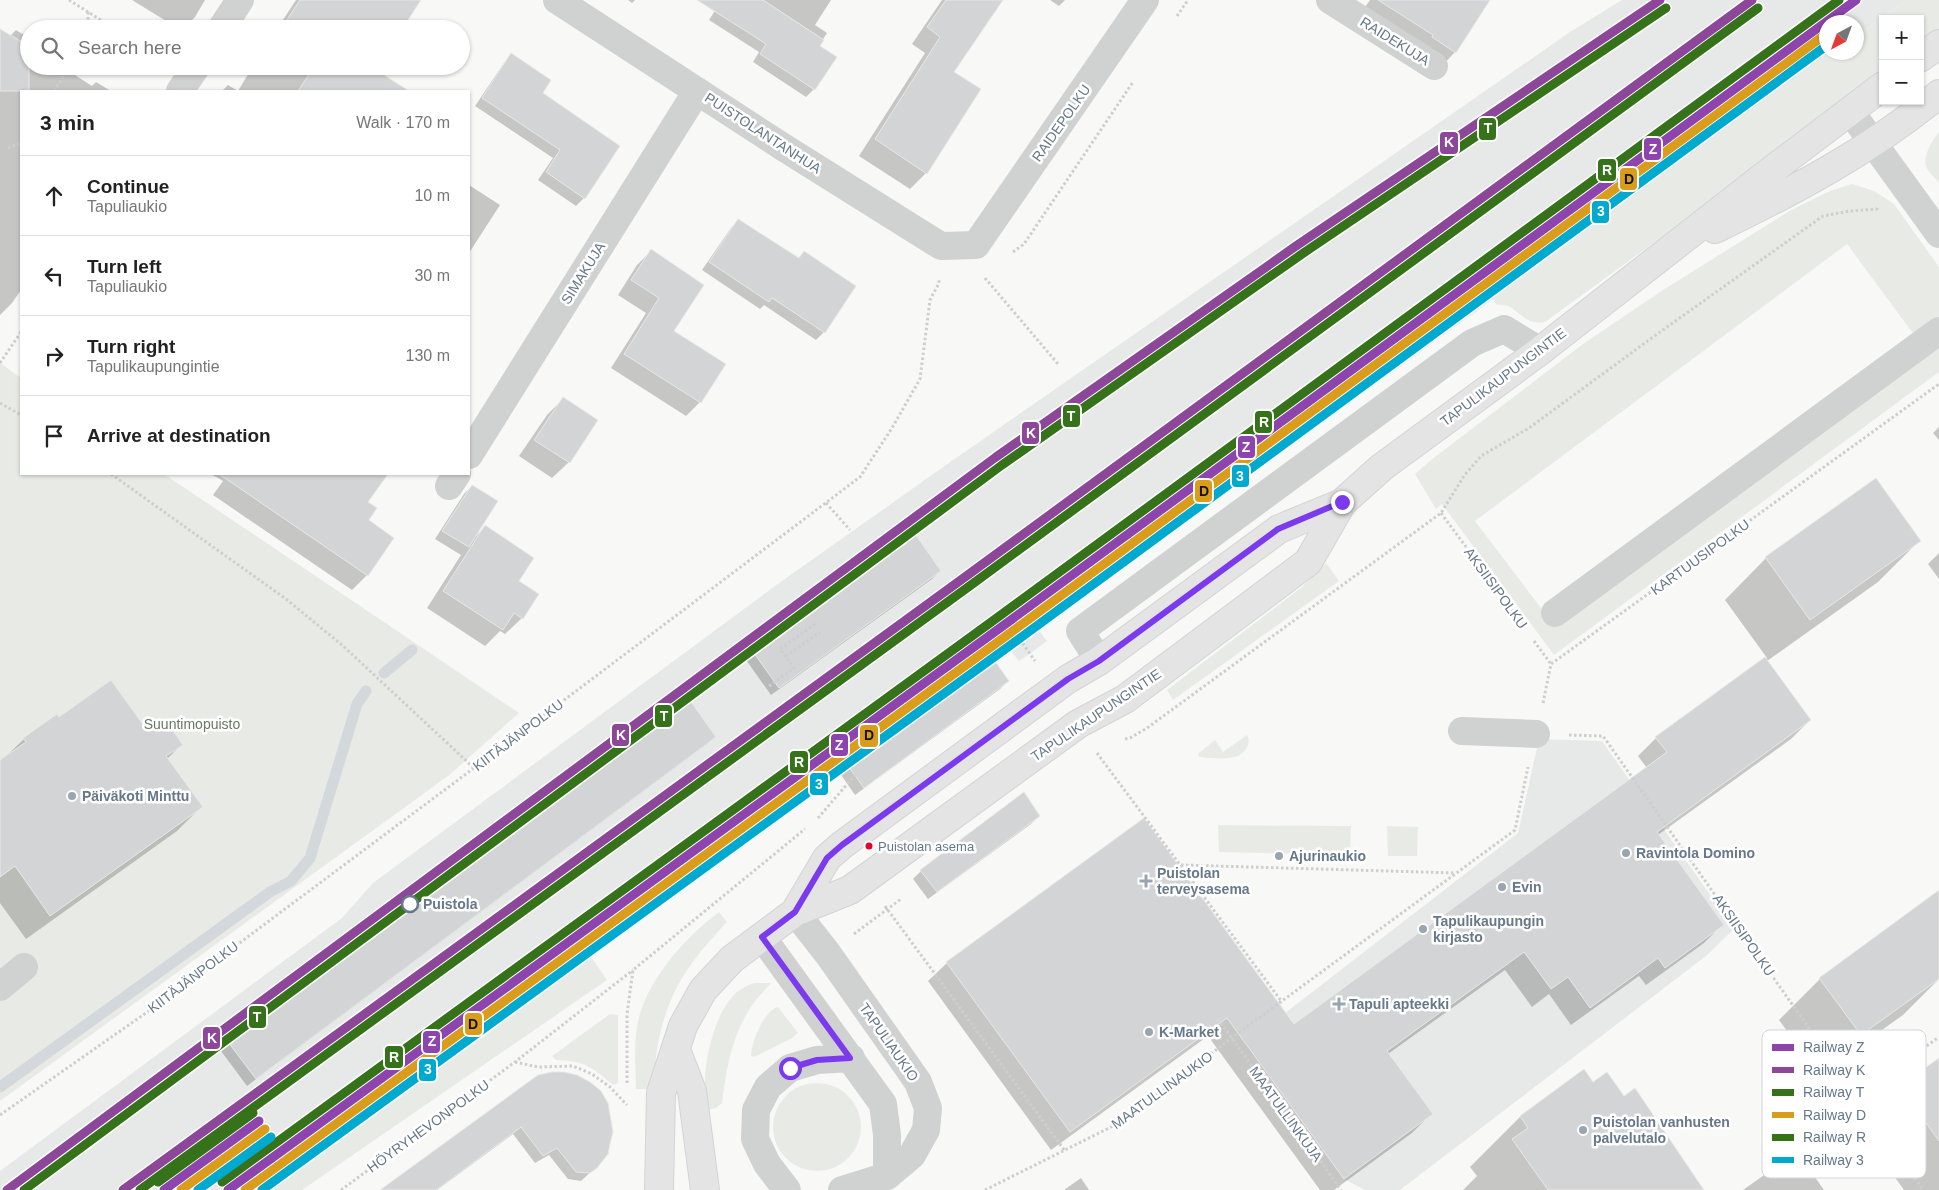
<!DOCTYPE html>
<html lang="en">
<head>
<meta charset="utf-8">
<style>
	:root { --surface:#fff; --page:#f6f6f6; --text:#222; --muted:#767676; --line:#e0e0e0 }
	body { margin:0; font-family:Helvetica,sans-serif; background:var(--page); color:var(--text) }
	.controls { position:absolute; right:15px; top:15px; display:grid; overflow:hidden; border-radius:0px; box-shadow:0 1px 4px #0004 }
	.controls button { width:45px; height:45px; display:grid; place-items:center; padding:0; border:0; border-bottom:1px solid var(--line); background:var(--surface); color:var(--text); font:25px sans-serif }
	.compass { position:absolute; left:1819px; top:15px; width:45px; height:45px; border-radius:50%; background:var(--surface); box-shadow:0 1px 4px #0004; rotate:221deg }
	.stop { position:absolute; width:15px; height:15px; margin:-11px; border:4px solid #7c3aed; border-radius:50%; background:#fff }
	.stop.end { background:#7c3aed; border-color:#fff; box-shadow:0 1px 5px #0008 }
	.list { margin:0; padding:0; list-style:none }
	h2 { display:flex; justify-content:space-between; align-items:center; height:65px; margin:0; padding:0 20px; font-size:21px }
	h2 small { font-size:16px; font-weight:400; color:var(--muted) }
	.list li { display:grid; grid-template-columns:32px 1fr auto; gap:15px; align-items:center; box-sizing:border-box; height:80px; padding:0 20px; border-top:1px solid var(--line) }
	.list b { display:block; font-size:19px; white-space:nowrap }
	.list p { margin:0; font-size:16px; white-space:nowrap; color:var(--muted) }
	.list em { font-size:16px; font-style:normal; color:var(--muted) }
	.icon { flex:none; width:28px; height:28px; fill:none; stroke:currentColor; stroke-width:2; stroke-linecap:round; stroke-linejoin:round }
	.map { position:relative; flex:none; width:1939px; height:1190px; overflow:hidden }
	.search { position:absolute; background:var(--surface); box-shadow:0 1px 4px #0004; left:20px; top:20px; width:450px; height:55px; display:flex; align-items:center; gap:12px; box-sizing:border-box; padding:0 18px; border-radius:28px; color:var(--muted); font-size:19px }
	.panel { position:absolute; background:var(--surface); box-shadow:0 1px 4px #0004; left:20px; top:90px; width:450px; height:385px; border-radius:0px }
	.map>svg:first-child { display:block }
	.built { fill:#e7e8e8 }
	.green { fill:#e8ebe5 }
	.shadow { fill:#0003 }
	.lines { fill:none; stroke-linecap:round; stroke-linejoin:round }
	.stream { stroke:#d2d8dc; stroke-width:11 }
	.building { fill:#d3d4d5; stroke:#e8e8e7 }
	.major-casing { stroke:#d3d4d5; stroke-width:30 }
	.path { stroke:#cececf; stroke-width:3; stroke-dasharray:2.5 2.5; stroke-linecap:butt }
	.minor { stroke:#d0d2d2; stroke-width:28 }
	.major { stroke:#e3e4e3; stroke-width:28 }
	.rail-1-casing { stroke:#fff; stroke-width:12 }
	.rail-2-casing { stroke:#fff; stroke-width:12 }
	.rail-3-casing { stroke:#fff; stroke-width:12 }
	.rail-4-casing { stroke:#fff; stroke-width:12 }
	.rail-5-casing { stroke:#fff; stroke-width:12 }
	.rail-6-casing { stroke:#fff; stroke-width:12 }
	.rail-1 { stroke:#8e44ad; stroke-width:9 }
	.rail-2 { stroke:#8c4799; stroke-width:9 }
	.rail-3 { stroke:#357219; stroke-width:9 }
	.rail-4 { stroke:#da9d1b; stroke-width:9 }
	.rail-5 { stroke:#357219; stroke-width:9 }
	.rail-6 { stroke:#00a9ce; stroke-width:9 }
	.route { stroke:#7c3aed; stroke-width:6 }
	.poi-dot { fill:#99a5b0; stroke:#fff; stroke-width:2 }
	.bus-dot { fill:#e4002b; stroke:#fff; stroke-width:2 }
	.stop-dot { fill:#fff; stroke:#667889; stroke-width:2.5 }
	.labels { text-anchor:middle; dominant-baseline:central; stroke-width:5; stroke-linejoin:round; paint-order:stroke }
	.bus-label { font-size:13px; fill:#667889; stroke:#fff; text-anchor:start }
	.street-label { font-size:14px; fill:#667889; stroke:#fff }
	.park-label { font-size:14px; fill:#667a62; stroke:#fff }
	.poi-label { font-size:14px; font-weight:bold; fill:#667889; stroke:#fff; text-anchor:start }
	.stop-label { font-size:14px; font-weight:bold; fill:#667889; stroke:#fff; text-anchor:start }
	.key { fill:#fff; stroke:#d1d6dc; stroke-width:1 }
	.key-label { font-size:14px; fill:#667889 }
	.line-badge { stroke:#fff; stroke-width:2 }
	.badge-label { font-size:14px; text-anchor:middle; font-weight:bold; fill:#fff }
	.pale-badge-label { font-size:14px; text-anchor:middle; font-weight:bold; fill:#111 }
</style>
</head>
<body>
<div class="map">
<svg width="1939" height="1190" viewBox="0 0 1939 1190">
	<rect width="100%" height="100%" fill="#f8f8f7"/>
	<path class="built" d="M1622,0h284l-49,36 -1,-14h-30v30l7,1 -795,576 9,12 -16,12 -12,8 -12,-15 -749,544h-258v-19l342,-253 31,-35 402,-297 168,-119 627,-435z
		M1539,739l63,2 132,188 -28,27 -306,234h-35l-21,-11 -99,-135 273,-211z"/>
	<path class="green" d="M1906,0h33v34l-19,14v-29h-37v57l-338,246c-25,5 -26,-20 -48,-17l-4,-6 340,-246 23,-1 1,-16z
		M1939,132v51c-4,-5 -11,-11 -13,-17 -3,-10 6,-26 13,-34z
		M1852,184l22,7 20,13 45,63v50l-24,19 -68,-92 -372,277 78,103 386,-282v30l-385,283 -112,-151 -6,5 -21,-35 16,-14 152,-116 80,-54 128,-80 39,-19z
		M0,363l21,15v96h143l355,239 -71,63 -448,325z
		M1326,563l13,18 -166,119 -6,-10 135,-103z
		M1247,735c5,9 -2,19 -12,22 -7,2 -31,2 -37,-1l1,-3 16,-13 8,12z
		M1218,825l133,1 -1,29 -131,-3z
		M1387,826l31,1 -1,29h-29z
		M719,912l8,10c-12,13 -24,26 -35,41 -26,35 -39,82 -37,126h-19c0,-18 -2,-37 0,-55 4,-47 47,-95 83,-122z
		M587,951l20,29 -305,210h-44z
		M754,983h17c-8,9 -16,17 -22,27 -18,29 -23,61 -27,93l-6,5 -8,2c-1,-9 -3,-19 -3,-28 0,-26 11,-72 32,-90 5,-4 11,-7 17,-9z
		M778,1007l20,26 -6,5 -38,19 -3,-1c0,-13 13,-46 27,-49z
		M610,1014l8,1v68l-5,2c-21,-18 -28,-24 -57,-25l-4,-4z
		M773 1127a44 44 0 1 1 88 0a44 44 0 1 1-88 0Z"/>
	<path class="shadow" d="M132,0h73l-10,17 -12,12h-4z
		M296,0h124l-19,29h-124z
		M628,0h7l-3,3z
		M722,0h109l-16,25 12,8 -9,14 -4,42 -8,8 -53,-35 6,-10 -50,-32z
		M942,0h60l-50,72 -26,101 -16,16 -51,-33 66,-103 -13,-9z
		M1050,0h15l-6,6z
		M1370,0h119l-34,52 -12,13 -80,-55z
		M0,30l10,6 6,-6 13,8v28h32l31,20 4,-4 15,9h-90v199l-9,13 -12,12z
		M511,55l30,38 43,105 -8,8 -38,-26 15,-22 -78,-52 29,-43z
		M253,66h123l-3,4 15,9 -8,12h-158l6,-6 10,6z
		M469,185l31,20 -31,48z
		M739,220l58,39 7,-6 20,79 -8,8 -52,-35 -4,4 -58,-39 29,-42z
		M651,251l21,80 28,71 -14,14 -75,-48 35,-55 -28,-18 19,-30z
		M563,399l6,63 -17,16 -33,-22 28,-41z
		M1939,427v13l-6,-7z
		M211,474h175l-20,28 1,18 26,18 -26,37 -15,15 -139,-95 10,-14z
		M472,486l2,52 11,-11 33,54 4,37 -17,16 -5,-3 -15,15 -58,-38 34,-53 -26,-16 29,-45z
		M1919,541l-41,41 -111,79 43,59 -19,19 -133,96 65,89 -19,19 -58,42 -7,-9 -68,49 -22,-31 -17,13 -27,-37 -117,84 43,60 -19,19 -78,57h-14l-112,-154 -157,114 -123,-169 19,-18 347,63 353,-258 -9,-12 18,-18 111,-80 -42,-58 41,-42z
		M1939,553v26l-11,-15z
		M940,571l-8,8 -161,116 -27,-38 8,-7z
		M1008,681l-8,8 -145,106 -16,-23 8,-8z
		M57,715l2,4 88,13 35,12 -15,15 34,48 -24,24 -151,108 -26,-36v-141l24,-23z
		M715,736l-8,8 -460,342 -26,-35 8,-8z
		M1039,816l-8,8 -103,75 -15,-20 8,-8z
		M1939,892v87l-36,36 -84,60 -40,-55 41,-41z
		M1939,1060v130h-35l-44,-62 41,-41z
		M1584,1071l9,13 31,14 79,92h-240l14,-14 -7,-9 50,-50z
		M589,1083l7,84 -15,14 -13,-2 -19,-24 -14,8 -22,-29 -76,56h-54z
		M1781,1163l8,12 16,-12 19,27h-81z
		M1081,1178l8,12h-25z"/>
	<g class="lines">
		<path class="stream" d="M384,673l28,-23
			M0,1087l270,-195 21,-11 19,-23 47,-154 9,-13"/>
	</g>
	<path class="building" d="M300,0h121l-19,29h-121z
		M697,0h66l61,40 -4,6 17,11 -22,33 -55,-36 6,-10z
		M946,0h57l-49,72 27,17 -54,85 -52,-35 65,-102 -13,-10z
		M1378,0h112l-34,53 -24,-16 1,-2z
		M0,29l29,17v45h-29z
		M511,53l40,27 -8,13 77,53 -35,53 -39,-27 14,-22 -78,-52z
		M306,66h64l39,25h-111l14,-21z
		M738,219l61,39 5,-7 52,35 -31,47 -53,-35 -3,4 -60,-40z
		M651,249l53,36 -30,46 52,33 -25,39 -77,-49 35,-56 -28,-18z
		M563,397l35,23 -28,43 -36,-23z
		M219,474h169l-20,28 9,6 -8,12 25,18 -26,38z
		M1876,478l45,63 -111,79 -45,-63z
		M472,485l26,16 -29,46 -27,-16z
		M485,525l49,33 -15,23 20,13 -16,25 -9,-6 -11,17 -60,-39z
		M913,531l28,40 -162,117 -28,-39z
		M992,657l17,24 -145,107 -18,-25z
		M1765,657l46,63 -154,112 67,93 -59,43 -7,-10 -68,50 -22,-31 -17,12 -27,-37 -137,99 46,63 -89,65 -117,-161 -157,114 -124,-170 198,-144 150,206 373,-272 -12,-15z
		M111,680l36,50 17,-12 19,27 -17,11 37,51 -153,109 -35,-50 -15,11v-117l26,-18 -3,-4 34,-24 2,3z
		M689,699l27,38 -460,342 -28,-37z
		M1024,792l16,24 -103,76 -17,-22z
		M1939,890v89l-78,56 -42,-57z
		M1939,1058v83l-39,-55z
		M1584,1069l9,13 14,-10 17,24 11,-8 69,102h-156l-36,-51 16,-11 -8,-12z
		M552,1072h12l13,3 13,7 11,9 7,12 5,29 -3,12 -2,10 -11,14 -7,5 -14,-1 -19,-24 -14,8 -22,-29 -85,63h-56l158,-115z"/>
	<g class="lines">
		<g class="major-casing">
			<path id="major" d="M1920,58l19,-14
				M1715,229c79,-38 156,-79 224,-135
				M795,912l32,-54 15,-13 226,-166 31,-18 180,-132 63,-26
				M676,1050l16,41 13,99
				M659,1190l2,-97 22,-67 20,-36 29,-31 63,-47 55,-22 228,-166 47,-25 183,-137 34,-59 40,-36 158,-116 228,-178 115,-87"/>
		</g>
		<path class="path" d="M69,0l46,29
			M88,12v17
			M1177,16l11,-16
			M54,91l16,-25
			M8,148l13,-5
			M1013,252l11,-8 109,-162
			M985,278l73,86
			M0,363l21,-31
			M0,403l21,12
			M111,474l175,125 56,46 132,123
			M826,503l24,27
			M1441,513l81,110
			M1017,630v5l18,26
			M1534,641l17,23
			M786,656l34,-24
			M769,686l25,-18 -14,-19 35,-25
			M1543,703l8,-39 388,-280
			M1569,735l34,1 320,454
			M1125,739l5,-1 17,-10 294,-215 23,-37 17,-20 48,-28 124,-91 170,-121 27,-5 27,-2v-2
			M1097,753l185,249
			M818,818l37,-43
			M1181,865l275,8
			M885,906l180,245
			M854,934l47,-35
			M1221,1023l120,167
			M515,1062l23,5 35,-1 19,8 18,13 17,18
			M627,1083v-69l6,-44 172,-141
			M1858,1096l81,-59
			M0,1115l143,-100 331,-247 386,-291 32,-49 28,-49 10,-79 9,-17v-5
			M341,1190l174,-128 118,-92
			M985,1190l136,-68 116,-88 278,-204 13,-63"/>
		<path class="minor" d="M557,0l226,147 158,99 35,-1 169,-245
			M1330,0l104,66
			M221,29l19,-29
			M180,91l17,-25
			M1850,111l89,123
			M469,455l228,-364
			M449,486l8,-12
			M1555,613l384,-282
			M1099,661l-19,-30 392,-288 32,-14 36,22
			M1462,731l74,3
			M795,912l33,42 90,128 10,26 -2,22 -14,25 -25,21 -45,14
			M762,937l121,167 4,31v41
			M0,987l24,-20
			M787,1190l-20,-26 -12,-25 1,-29 12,-23 22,-19 27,-8 34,-2"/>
		<use href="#major" class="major"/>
		<g class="rail-1-casing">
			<path id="rail-1" d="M164,1190l95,-69
				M228,1190l772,-562 856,-628"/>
		</g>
		<g class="rail-2-casing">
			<path id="rail-2" d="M7,1190l989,-733 300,-211 364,-246
				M123,1190l842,-613 787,-577"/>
		</g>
		<g class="rail-3-casing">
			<path id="rail-3" d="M24,1190l978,-725 300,-211 364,-246
				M140,1190l831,-605 787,-577"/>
		</g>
		<g class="rail-4-casing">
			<path id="rail-4" d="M181,1190l84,-61
				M245,1190l761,-554 820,-602"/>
		</g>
		<g class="rail-5-casing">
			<path id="rail-5" d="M158,1182l95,-69
				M222,1182l772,-562 845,-620"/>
		</g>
		<g class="rail-6-casing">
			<path id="rail-6" d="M198,1190l73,-53
				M262,1190l750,-546 814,-598"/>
		</g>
		<use href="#rail-1" class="rail-1"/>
		<use href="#rail-2" class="rail-2"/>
		<use href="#rail-3" class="rail-3"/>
		<use href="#rail-4" class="rail-4"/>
		<use href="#rail-5" class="rail-5"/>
		<use href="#rail-6" class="rail-6"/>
	</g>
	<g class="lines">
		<path class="route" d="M790,1068l27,-8 33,-2 -88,-121 33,-25 32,-54 15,-13 226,-166 31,-18 179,-132 64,-27"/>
	</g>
	<g class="poi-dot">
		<circle cx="72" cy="796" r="5"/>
		<circle cx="1626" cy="853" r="5"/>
		<circle cx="1279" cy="856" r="5"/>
		<path d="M1143.5 873.5h5v5h5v5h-5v5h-5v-5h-5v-5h5z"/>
		<circle cx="1502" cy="887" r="5"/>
		<circle cx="1423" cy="929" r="5"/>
		<path d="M1336.5 996.5h5v5h5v5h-5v5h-5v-5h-5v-5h5z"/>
		<circle cx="1149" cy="1032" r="5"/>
		<circle cx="1583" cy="1130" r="5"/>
	</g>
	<circle class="bus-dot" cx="869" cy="846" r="4.5"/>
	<circle class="stop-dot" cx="410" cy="904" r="8"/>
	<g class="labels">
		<g class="bus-label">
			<text x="878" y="846">Puistolan asema</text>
		</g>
		<g class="street-label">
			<text transform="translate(1395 41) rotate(32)">RAIDEKUJA</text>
			<text transform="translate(1061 123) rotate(-55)">RAIDEPOLKU</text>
			<text transform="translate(763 133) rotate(33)">PUISTOLANTANHUA</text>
			<text transform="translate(583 273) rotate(-58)">SIMAKUJA</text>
			<text transform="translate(1503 377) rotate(-37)">TAPULIKAUPUNGINTIE</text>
			<text transform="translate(1700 557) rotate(-36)">KARTUUSIPOLKU</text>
			<text transform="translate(1496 588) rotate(54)">AKSIISIPOLKU</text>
			<text transform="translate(1096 715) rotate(-34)">TAPULIKAUPUNGINTIE</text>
			<text transform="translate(518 735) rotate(-37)">KIITÄJÄNPOLKU</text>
			<text transform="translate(1744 935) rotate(55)">AKSIISIPOLKU</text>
			<text transform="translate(193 977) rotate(-37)">KIITÄJÄNPOLKU</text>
			<text transform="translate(889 1042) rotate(55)">TAPULIAUKIO</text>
			<text transform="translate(1162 1090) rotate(-36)">MAATULLINAUKIO</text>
			<text transform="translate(1286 1114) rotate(54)">MAATULLINKUJA</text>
			<text transform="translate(428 1126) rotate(-36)">HÖYRYHEVONPOLKU</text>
		</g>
		<g class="park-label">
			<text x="192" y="724">Suuntimopuisto</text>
		</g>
		<g class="poi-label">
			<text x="82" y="796">Päiväkoti Minttu</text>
			<text x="1636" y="853">Ravintola Domino</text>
			<text x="1289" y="856">Ajurinaukio</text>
			<text x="1157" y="873">Puistolan<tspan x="1157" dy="16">terveysasema</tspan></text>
			<text x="1512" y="887">Evin</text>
			<text x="1433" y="921">Tapulikaupungin<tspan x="1433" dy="16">kirjasto</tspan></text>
			<text x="1349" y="1004">Tapuli apteekki</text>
			<text x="1159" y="1032">K-Market</text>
			<text x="1593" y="1122">Puistolan vanhusten<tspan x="1593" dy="16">palvelutalo</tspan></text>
		</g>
		<g class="stop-label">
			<text x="423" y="904">Puistola</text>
		</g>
	</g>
	<rect x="1762" y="1030" width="164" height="148" rx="8" class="key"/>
	<rect x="1772" y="1044" width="22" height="7" fill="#8e44ad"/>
	<rect x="1772" y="1067" width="22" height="6" fill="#8c4799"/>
	<rect x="1772" y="1089" width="22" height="7" fill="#357219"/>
	<rect x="1772" y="1112" width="22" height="6" fill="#da9d1b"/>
	<rect x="1772" y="1134" width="22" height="7" fill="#357219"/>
	<rect x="1772" y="1157" width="22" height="6" fill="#00a9ce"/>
	<g class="key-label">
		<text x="1803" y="1052">Railway Z</text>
		<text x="1803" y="1075">Railway K</text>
		<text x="1803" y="1097">Railway T</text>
		<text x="1803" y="1120">Railway D</text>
		<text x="1803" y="1142">Railway R</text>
		<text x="1803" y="1165">Railway 3</text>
	</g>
	<g class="line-badge">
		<rect x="1478" y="117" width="19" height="24" rx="5" fill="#357219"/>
		<rect x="1439" y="131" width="20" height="24" rx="5" fill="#8c4799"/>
		<rect x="1643" y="137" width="19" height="24" rx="5" fill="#8e44ad"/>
		<rect x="1597" y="158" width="20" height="24" rx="5" fill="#357219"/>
		<rect x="1619" y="167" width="19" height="24" rx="5" fill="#da9d1b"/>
		<rect x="1591" y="200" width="19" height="24" rx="5" fill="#00a9ce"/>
		<rect x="1062" y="404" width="19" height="24" rx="5" fill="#357219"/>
		<rect x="1254" y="410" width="19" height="24" rx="5" fill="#357219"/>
		<rect x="1021" y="421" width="19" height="24" rx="5" fill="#8c4799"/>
		<rect x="1237" y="435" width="19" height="24" rx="5" fill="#8e44ad"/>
		<rect x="1231" y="464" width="19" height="24" rx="5" fill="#00a9ce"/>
		<rect x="1194" y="479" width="19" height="24" rx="5" fill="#da9d1b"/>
		<rect x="654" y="704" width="19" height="24" rx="5" fill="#357219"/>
		<rect x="611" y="723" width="19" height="24" rx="5" fill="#8c4799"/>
		<rect x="859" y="724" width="20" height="24" rx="5" fill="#da9d1b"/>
		<rect x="830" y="733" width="19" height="24" rx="5" fill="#8e44ad"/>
		<rect x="789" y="750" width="20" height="24" rx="5" fill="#357219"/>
		<rect x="809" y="772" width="20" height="24" rx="5" fill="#00a9ce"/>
		<rect x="248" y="1005" width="19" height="24" rx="5" fill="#357219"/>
		<rect x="464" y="1012" width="19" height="24" rx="5" fill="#da9d1b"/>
		<rect x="202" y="1026" width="19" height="24" rx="5" fill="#8c4799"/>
		<rect x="422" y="1030" width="19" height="24" rx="5" fill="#8e44ad"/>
		<rect x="384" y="1045" width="20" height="24" rx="5" fill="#357219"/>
		<rect x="418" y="1058" width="19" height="24" rx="5" fill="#00a9ce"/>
	</g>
	<g class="badge-label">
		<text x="1488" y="133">T</text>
		<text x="1449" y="147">K</text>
		<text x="1653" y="154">Z</text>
		<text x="1607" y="175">R</text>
		<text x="1601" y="216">3</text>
		<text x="1071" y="421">T</text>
		<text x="1264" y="427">R</text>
		<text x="1031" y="438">K</text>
		<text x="1246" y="452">Z</text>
		<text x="1240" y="481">3</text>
		<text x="664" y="721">T</text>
		<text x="621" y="740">K</text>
		<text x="839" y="750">Z</text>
		<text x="799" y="767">R</text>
		<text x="819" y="789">3</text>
		<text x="257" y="1022">T</text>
		<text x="212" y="1043">K</text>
		<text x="432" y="1046">Z</text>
		<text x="394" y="1062">R</text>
		<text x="428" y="1074">3</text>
	</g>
	<g class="pale-badge-label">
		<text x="1629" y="184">D</text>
		<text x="1204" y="496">D</text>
		<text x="869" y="740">D</text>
		<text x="473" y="1029">D</text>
	</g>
</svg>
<div class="controls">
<button>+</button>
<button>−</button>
</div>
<svg class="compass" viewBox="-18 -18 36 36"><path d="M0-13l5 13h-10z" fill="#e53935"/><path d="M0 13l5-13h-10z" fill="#767676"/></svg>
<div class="stop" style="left:790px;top:1068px"></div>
<div class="stop end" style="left:1342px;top:502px"></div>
<div class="search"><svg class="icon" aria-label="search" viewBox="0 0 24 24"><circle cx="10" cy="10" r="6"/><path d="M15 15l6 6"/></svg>Search here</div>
<section class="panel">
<h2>3 min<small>Walk · 170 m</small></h2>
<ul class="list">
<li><svg class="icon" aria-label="ahead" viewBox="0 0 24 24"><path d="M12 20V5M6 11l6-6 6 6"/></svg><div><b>Continue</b><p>Tapuliaukio</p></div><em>10 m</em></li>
<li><svg class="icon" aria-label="left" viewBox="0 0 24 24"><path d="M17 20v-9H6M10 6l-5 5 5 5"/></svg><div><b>Turn left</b><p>Tapuliaukio</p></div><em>30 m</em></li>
<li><svg class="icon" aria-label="right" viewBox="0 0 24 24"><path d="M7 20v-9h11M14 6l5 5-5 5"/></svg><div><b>Turn right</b><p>Tapulikaupungintie</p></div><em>130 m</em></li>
<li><svg class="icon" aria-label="arrive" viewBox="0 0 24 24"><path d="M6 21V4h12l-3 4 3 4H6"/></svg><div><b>Arrive at destination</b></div></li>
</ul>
</section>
</div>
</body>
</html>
